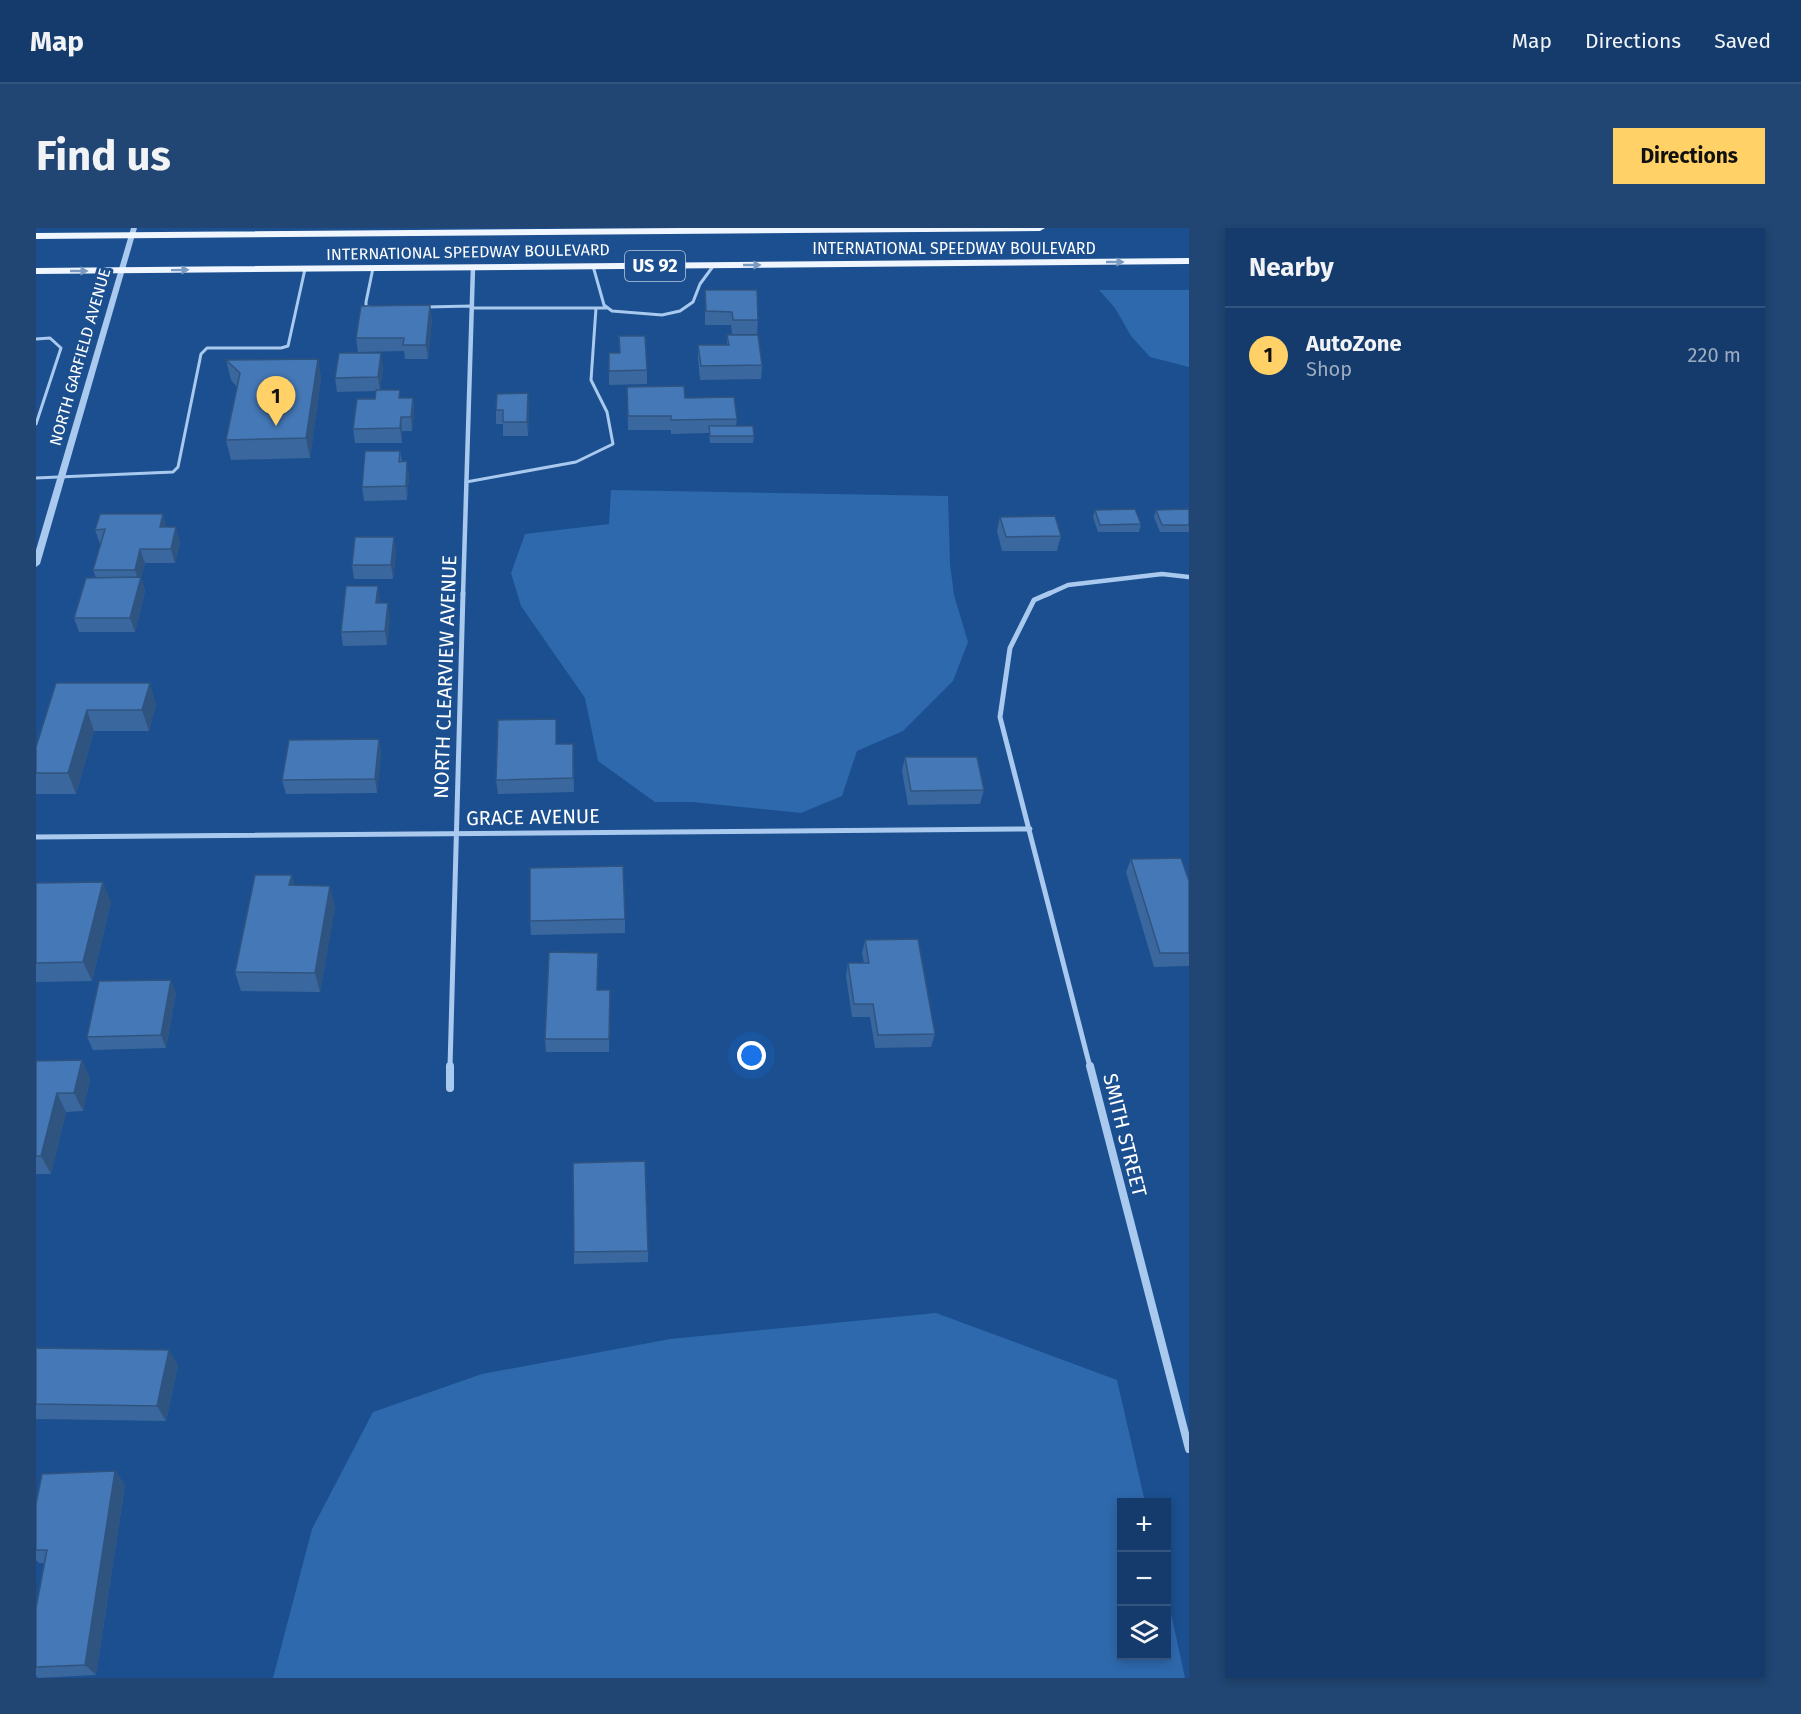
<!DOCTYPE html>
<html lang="en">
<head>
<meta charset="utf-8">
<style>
	:root { --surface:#143b6b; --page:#214673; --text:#f1f3f6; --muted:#9dadc1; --line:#33557e; --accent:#ffd166 }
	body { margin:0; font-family:"Fira Sans",sans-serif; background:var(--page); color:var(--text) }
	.controls { position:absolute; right:18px; bottom:18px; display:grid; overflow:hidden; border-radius:0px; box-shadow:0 3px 9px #0003 }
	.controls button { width:54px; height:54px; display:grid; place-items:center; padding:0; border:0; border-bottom:2px solid var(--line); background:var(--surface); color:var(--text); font:30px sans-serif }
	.you { position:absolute; left:716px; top:828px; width:21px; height:21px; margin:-15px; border:4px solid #fff; border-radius:50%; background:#1a73e8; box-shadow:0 0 0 9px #1a73e833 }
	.badge { display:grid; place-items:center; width:39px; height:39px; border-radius:50%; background:var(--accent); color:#111; font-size:20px; font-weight:700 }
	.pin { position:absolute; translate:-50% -50px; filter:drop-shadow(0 2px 3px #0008) }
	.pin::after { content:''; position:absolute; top:32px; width:21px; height:18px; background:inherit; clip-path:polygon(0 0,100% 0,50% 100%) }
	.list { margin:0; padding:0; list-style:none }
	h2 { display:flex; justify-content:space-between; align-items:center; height:78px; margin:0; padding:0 24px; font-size:26px }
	h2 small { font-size:20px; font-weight:400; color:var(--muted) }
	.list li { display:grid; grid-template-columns:39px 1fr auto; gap:18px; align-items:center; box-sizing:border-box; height:96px; padding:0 24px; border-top:2px solid var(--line) }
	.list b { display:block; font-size:22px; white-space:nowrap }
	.list p { margin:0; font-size:20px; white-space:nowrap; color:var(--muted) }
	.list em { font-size:20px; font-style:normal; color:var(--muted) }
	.icon { flex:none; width:33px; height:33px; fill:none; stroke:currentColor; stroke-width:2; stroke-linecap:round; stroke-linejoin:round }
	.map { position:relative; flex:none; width:1153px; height:1450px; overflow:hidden; border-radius:0px }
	header { display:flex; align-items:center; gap:36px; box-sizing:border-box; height:84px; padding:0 30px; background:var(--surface); border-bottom:2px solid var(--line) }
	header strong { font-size:28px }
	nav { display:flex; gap:33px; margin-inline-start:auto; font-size:21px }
	.intro { display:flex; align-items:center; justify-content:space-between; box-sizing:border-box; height:144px; padding:0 36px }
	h1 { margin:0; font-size:42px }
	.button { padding:15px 27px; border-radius:0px; background:var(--accent); color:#111; font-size:21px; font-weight:700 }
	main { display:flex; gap:36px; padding:0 36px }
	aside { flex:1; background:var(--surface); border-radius:0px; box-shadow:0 3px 9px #0003 }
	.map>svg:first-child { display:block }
	.green { fill:#2e69ad }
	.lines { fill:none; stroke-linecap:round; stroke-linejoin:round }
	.service { stroke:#a9c9ee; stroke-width:3 }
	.minor-far2 { stroke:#a9c9ee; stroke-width:4.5 }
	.minor-far1 { stroke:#a9c9ee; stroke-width:5 }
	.minor { stroke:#a9c9ee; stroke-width:8 }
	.tertiary { fill:#a9c9ee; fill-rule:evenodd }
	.primary { fill:#f0f6ff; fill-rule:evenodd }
	.wall { fill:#3a679d }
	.shaded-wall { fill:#305480 }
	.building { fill:#4478b7; stroke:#305480; stroke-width:1.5 }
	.oneway { fill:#7b9ac1 }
	.labels { text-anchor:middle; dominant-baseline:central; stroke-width:6; stroke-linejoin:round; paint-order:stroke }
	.far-street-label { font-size:16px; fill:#fff; stroke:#1b4f8f }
	.shield { fill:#1b4f8f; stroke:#bbcadd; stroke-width:1.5 }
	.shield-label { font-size:18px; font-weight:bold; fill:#fff }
	.street-label { font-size:20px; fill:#fff; stroke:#1b4f8f }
</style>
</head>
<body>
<header>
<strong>Map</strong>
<nav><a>Map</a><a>Directions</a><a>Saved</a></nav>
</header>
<div class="intro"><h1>Find us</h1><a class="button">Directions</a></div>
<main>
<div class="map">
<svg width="1153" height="1450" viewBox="0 0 1153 1450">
	<rect width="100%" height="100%" fill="#1b4f8f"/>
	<path class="green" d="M1063,62h90v77l-39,-10 -19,-21 -16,-28z
		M575,262l337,6 2,68 4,31 14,47 -15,39 -50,50 -46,20 -15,45 -41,17 -109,-11h-37l-57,-41 -13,-63 -64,-92 -10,-33 14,-39 84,-10z
		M900,1085l181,67 28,122h-23v154h44l1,-61 18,83h-912l39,-149 61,-117 109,-38 188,-35z"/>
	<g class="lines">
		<path class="service" d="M557,38l11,39 8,6 50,4 18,-4 13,-9 7,-18 14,-19
			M334,79l-4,-1v-4l7,-34
			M390,79l46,-1
			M436,80h135
			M0,111l14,-1 11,10 -25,76
			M0,250l137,-6 5,-5 23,-113 6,-6h74l7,-2 17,-77
			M430,254l110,-20 37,-18 -6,-32 -16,-32 5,-72"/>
		<path class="minor-far2" d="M427,367l10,-328
			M1010,367l22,-10 94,-11 27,3"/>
		<path class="minor-far1" d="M1014,365l-16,7 -24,48 -10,69 90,350
			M0,609l994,-8
			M414,839l13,-474"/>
		<path class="minor" d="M1054,838l99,383
			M414,860v-22"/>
		<path class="tertiary" d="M95,0h6l-97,336 -4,3v-17z"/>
		<path class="primary" d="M646,0h363l-5,3 -1004,8v-6z
			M1153,30v6l-1153,10v-6z"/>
	</g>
	<path class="wall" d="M669,62l53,30 -1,14h-25l-1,-9h-26z
		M396,91l-4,40h-23l-1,-8 -46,1 -2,-14z
		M691,107l35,30 -1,14 -61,1 -2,-21v-14h29z
		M573,125l38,17v14l-38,1z
		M282,131l3,20 -11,79 -79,2 -5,-20 11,-53 -6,-7 -5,-20z
		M347,139l-3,23 21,8h12l1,14 -2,19h-10v12h-47l-2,-14 22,-30v-8l-38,1 -2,-14z
		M591,159l58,11 52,21 -1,7 18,10 -1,7h-43l-1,-10 -38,1v-4h-43z
		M493,179l-1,29h-25v-12h-7v-14z
		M364,223l2,10 7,14 -2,25 -43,1 -2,-14z
		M1153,281v23h-29l-6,-15 2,-7z
		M1059,282l46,14 -2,8h-41l-5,-15z
		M964,289l61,19 -4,15h-55l-5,-20z
		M131,299l13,15 -5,21h-30l-4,14 4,14 -10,41h-56l-5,-14 22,-40 -3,-8 8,-26h-1l-5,-14z
		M360,323l-3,28h-39l-2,-14z
		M344,372l-1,3 11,14 -3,28 -44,1 -2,-14z
		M20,455l100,21 -7,27h-55l-18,63h-40v-47z
		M343,511l2,14 -4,40 -91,1 -4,-14z
		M520,516h17l1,48 -76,2 -2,-14z
		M869,529l79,33 -4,14 -72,1 -6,-34z
		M1095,631l58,22v85l-35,1 -28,-95z
		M256,647l2,10 41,21 -15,86 -79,-1 -6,-19z
		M0,655l75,19 -19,79 -56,1z
		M589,691v14l-94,2 -1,-14z
		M829,712l70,94 -4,13 -56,1 -5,-31h-18l-6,-41 2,-13h16l-2,-10z
		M562,762h12l-1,62h-63l-1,-13z
		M140,765l-10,55 -73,2 -6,-13z
		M46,832l8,19 -7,32 -17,1 -15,62h-15v-113z
		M612,1023v11l-74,2v-12z
		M0,1120l142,17 -12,56 -130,-2z
		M79,1243l10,14 -29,190 -58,3 -2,-2v-68l8,-45h-5l-3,-3v-56z"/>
	<path class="shaded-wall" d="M394,77l2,14 -4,40 -2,-14z
		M345,125l2,14 -3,24 -2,-14z
		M282,131l3,20 -11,79 -4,-20z
		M492,165l1,14 -1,29 -1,-14z
		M377,170l1,14 -2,19 -1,-14z
		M365,189l1,14v12l-2,-15z
		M371,233l2,14 -2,25 -1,-14z
		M127,286l4,14 -7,-1z
		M140,299l4,15 -5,21 -4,-14z
		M358,309l2,14 -3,28 -2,-14z
		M104,321l5,14 -6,21 -4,-14z
		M105,349l4,14 -10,41 -5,-14z
		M342,358l2,14 -2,17 -2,-14z
		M352,375l2,14 -3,28 -2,-14z
		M114,455l6,21 -7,27 -7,-21z
		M51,482l7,21 -18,63 -8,-21z
		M343,511l2,14 -4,40 -2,-14z
		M256,647l5,20 -8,-10z
		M67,654l8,20 -19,79 -9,-19z
		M294,658l5,20 -15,86 -5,-19z
		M135,752l5,13 -10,55 -5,-13z
		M46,832l8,19 -7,32 -9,-18z
		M21,865l9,19 -15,62 -10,-18z
		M133,1122l9,15 -12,56 -9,-15z
		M79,1243l10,14 -29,190 -11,-10z"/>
	<path class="building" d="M669,62h52l1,30h-25l-1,-8 -26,-1z
		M394,77l-4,40h-23l1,-7h-48l5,-32z
		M691,107h31l4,30 -61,1 -3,-21h31z
		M583,108h26l2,34 -38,1v-18h11z
		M303,125h42l-3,24 -43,1z
		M282,131l-12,79 -80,2 14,-67 -14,-13z
		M648,158l1,12 49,-1 3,22 -66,1v-4h-43l-1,-29z
		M340,162h24l-1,8h14l-2,19h-10l-1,11 -47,1 4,-30h18z
		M492,165l-1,29h-24v-12h-7l1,-16z
		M673,198h44l1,10h-44z
		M329,223h35l-1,11 8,-1 -1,25 -44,1z
		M1099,281l6,15 -41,1 -5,-15z
		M1153,281v16h-27l-6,-15z
		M64,286h63l-3,13h16l-5,22h-31l-5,21h-42l12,-41 -10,1z
		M1019,288l6,20 -55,1 -6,-20z
		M319,309h39l-3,28h-39z
		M105,349l-11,41h-56l12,-40z
		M310,358h32l-2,17h12l-3,28 -44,1z
		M20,455h94l-8,27h-55l-19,63h-32v-26z
		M520,491v25h17v34l-77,2 2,-60z
		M343,511l-4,40 -93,1 7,-40z
		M869,529h72l7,33 -73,1z
		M1145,630l8,23v72h-29l-29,-94z
		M587,638l2,53 -95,2v-53z
		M219,647h37l-3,10 41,1 -15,87 -80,-1z
		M67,654l-20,80 -47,1v-80z
		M882,711l17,95 -57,1 -5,-31h-19l-6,-41h21l-4,-23z
		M513,724l49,1 -1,37h13l-1,49h-64z
		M135,752l-10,55 -74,2 12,-56z
		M46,832l-8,33h-17l-16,63h-5v-95z
		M609,933l3,90 -74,1 -1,-89z
		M0,1120l133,2 -12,56 -121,-2z
		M79,1243l-30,194 -49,2v-59l11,-58h-11v-46l6,-30z"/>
	<defs><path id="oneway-solid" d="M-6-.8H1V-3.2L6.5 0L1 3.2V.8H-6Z" transform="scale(1.5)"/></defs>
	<g class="oneway">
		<use href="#oneway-solid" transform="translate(1079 34)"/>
		<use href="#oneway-solid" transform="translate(716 37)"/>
		<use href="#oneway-solid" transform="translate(144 42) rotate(-1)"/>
		<use href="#oneway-solid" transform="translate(43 43)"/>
	</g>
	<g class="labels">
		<g class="far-street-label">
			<text x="918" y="20">INTERNATIONAL SPEEDWAY BOULEVARD</text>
			<text transform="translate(432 24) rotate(-1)">INTERNATIONAL SPEEDWAY BOULEVARD</text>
			<text transform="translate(44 129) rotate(-74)">NORTH GARFIELD AVENUE</text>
		</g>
		<rect class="shield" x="589" y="23" width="60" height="30" rx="4.5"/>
		<g class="shield-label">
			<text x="619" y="38">US 92</text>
		</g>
		<g class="street-label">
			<text transform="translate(409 449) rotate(-88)">NORTH CLEARVIEW AVENUE</text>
			<text transform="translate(497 589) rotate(-1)">GRACE AVENUE</text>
			<text transform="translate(1089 907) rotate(76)">SMITH STREET</text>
		</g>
	</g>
</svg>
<div class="controls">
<button>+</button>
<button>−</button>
<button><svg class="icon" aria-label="layers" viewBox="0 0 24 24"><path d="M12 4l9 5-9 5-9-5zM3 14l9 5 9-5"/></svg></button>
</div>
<div class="you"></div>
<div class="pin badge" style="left:240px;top:198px">1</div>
</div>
<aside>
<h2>Nearby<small></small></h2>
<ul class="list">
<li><span class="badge">1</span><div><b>AutoZone</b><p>Shop</p></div><em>220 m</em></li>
</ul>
</aside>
</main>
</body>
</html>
